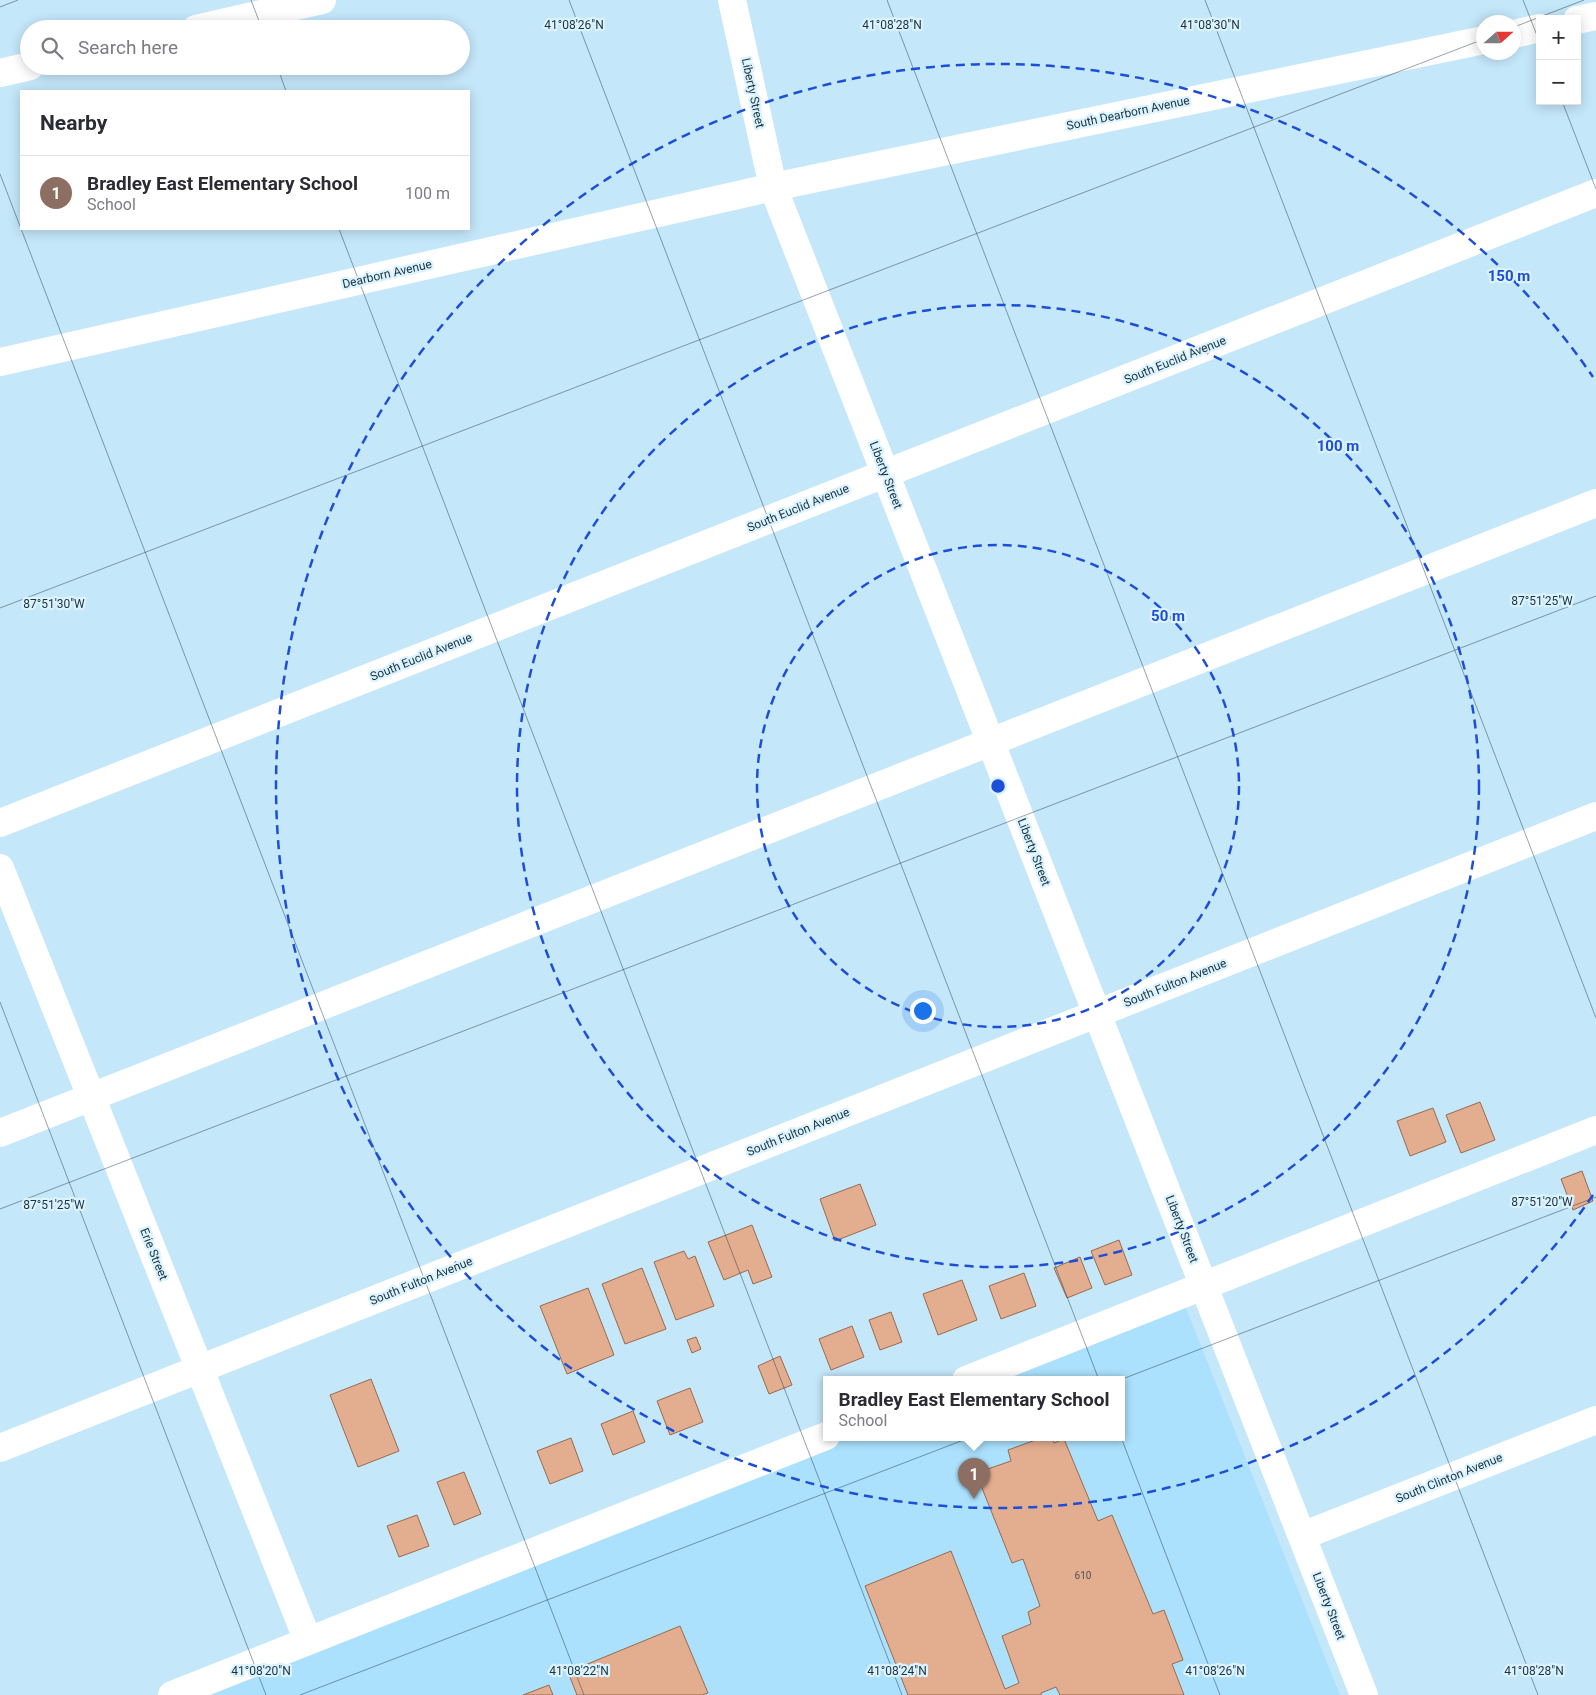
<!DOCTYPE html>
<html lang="en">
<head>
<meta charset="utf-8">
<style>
	:root { --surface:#fff; --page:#f2f2f3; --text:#2b2b33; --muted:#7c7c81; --line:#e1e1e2; --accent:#0b8043 }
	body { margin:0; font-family:Roboto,sans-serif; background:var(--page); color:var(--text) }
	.controls { position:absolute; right:15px; top:15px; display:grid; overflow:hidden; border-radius:0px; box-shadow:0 2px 12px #0003 }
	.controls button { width:45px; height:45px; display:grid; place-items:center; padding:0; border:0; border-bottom:1px solid var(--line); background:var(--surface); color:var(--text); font:25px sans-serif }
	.compass { position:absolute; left:1476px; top:15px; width:45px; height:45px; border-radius:50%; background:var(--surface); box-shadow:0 2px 12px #0003; rotate:69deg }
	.you { position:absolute; left:922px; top:1010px; width:18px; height:18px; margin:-12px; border:4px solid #fff; border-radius:50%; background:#1a73e8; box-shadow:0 0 0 8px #1a73e833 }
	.badge { display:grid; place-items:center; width:32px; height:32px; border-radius:50%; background:var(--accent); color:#fff; font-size:16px; font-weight:700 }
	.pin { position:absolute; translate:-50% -41px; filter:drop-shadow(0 1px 2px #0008) }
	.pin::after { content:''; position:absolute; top:26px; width:18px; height:15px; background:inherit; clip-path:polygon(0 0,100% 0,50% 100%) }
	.popup { position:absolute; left:823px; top:1376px; width:302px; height:65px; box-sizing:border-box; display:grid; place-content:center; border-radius:0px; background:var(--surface); filter:drop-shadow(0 1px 4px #0005); font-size:16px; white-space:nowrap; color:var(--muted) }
	.popup b { font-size:19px; color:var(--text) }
	.popup::after { content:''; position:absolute; left:50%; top:100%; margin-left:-10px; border:10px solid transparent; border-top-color:var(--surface) }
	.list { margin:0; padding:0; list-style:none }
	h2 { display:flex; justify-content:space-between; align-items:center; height:65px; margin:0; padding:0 20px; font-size:21px }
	h2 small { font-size:16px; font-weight:400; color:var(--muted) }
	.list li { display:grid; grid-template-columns:32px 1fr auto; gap:15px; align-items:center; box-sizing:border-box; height:75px; padding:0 20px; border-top:1px solid var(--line) }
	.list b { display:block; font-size:19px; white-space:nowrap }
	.list p { margin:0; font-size:16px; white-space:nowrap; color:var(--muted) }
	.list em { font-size:16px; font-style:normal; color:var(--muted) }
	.icon { flex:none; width:28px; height:28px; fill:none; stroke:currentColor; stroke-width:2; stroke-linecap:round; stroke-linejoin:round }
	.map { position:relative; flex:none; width:1596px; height:1695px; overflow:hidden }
	.search { position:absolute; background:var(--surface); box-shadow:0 2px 12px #0003; left:20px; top:20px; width:450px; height:55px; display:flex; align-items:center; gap:12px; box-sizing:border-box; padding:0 18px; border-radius:28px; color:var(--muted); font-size:19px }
	.panel { position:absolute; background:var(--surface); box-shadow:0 2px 12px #0003; left:20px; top:90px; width:450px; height:140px; border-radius:0px }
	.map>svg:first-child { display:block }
	.built { fill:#abe1fd }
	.building { fill:#e3ae90; stroke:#9a694d }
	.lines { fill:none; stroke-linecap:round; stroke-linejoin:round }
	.minor { stroke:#fff; stroke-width:28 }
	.ticks { fill:none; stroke:#1a333f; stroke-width:1; stroke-opacity:0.45 }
	.ring { fill:none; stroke:#1d4ed8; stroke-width:2.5; stroke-dasharray:9 6 }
	.labels { text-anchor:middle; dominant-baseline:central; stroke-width:4.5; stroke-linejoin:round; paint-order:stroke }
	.number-label { font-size:10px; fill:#4c5253 }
	.street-label { font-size:12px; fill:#1a333f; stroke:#dbf3ff }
	.ticks-label { font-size:12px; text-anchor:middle; fill:#1a333f; stroke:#dbf3ff; stroke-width:4.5; stroke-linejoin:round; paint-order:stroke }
	.centre { fill:#1d4ed8; stroke:#dbf3ff; stroke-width:2.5 }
	.ring-label { font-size:15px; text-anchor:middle; font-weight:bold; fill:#1d4ed8; stroke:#dbf3ff; stroke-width:4.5; stroke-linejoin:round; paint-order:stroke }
</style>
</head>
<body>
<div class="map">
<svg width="1596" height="1695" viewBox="0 0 1596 1695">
	<rect width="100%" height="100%" fill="#c4e7fa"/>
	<path class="built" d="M1184,1303l156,392h-1152l654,-257h280v-58h-134z"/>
	<path class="building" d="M1480,1102l15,38 -34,13 -15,-38z
		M1433,1108l13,34 -36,14 -13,-35z
		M1582,1171l11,30 -20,9 -12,-31z
		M860,1184l16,41 -41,16 -15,-42z
		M752,1225l20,52 -19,7 -5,-14 -24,10 -16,-38z
		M1119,1240l13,35 -27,10 -14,-34z
		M684,1251l4,8 7,-3 19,50 -38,14 -22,-58z
		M1080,1257l12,31 -25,10 -13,-30z
		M642,1268l24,61 -41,15 -23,-60z
		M1024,1273l12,33 -35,13 -12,-33z
		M962,1280l15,40 -39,15 -15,-41z
		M588,1288l26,67 -47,19 -27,-68z
		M891,1312l11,30 -22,8 -11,-30z
		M852,1326l12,31 -33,13 -12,-31z
		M696,1337l5,12 -9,4 -5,-13z
		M780,1356l12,29 -23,9 -11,-28z
		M371,1379l28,72 -41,16 -28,-72z
		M690,1388l13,34 -33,13 -13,-34z
		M633,1411l12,31 -32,13 -12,-31z
		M571,1438l12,33 -33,13 -13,-33z
		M1041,1438h11l2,5 10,-4 34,82 14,-6 41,99 11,-4 19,50 -11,4 12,31h-124l-4,-8 -15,6v2h-133l-43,-109 86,-35 54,138 14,-6 -17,-47 29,-12 -3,-12 12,-6 -17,-47 -11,4 -36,-90 35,-12 -3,-11z
		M464,1472l17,42 -27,11 -17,-43z
		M417,1515l12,31 -30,11 -12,-31z
		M680,1626l28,67 -6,2h-125l-9,-23z
		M549,1685l4,10h-30z"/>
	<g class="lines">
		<path class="minor" d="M732,0l41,187 591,1508
			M1577,20l19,-4
			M196,29l126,-29
			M1514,34l26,-6
			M0,73l30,-7
			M0,362l773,-175 711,-147
			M0,823l1596,-630
			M0,868l308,773
			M0,1133l1596,-630
			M966,1380l630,-250
			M0,1448l1596,-632
			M1302,1536l294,-116
			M172,1695l654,-259"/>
	</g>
	<path class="ticks" d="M251,0l11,29M569,0l651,1695M887,0l651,1695M1205,0l391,1018M1523,0l17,43M0,7l18,-7M1514,27l70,-27M277,66l9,25M1562,101l34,88M0,174l584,1521M339,229l563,1466M0,608l1484,-569M0,1002l266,693M0,1209l1596,-613M300,1695l1296,-498"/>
	<g class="ring">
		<circle cx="998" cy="786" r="241"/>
		<circle cx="998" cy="786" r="481"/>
		<path d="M1593 1195A722 722 0 1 1 1593 377"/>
	</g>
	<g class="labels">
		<g class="number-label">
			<text x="1083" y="1575">610</text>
		</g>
		<g class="street-label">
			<text transform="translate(753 93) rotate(78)">Liberty Street</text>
			<text transform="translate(1128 113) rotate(-12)">South Dearborn Avenue</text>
			<text transform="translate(387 274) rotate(-13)">Dearborn Avenue</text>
			<text transform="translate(1175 360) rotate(-22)">South Euclid Avenue</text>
			<text transform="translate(886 475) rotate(69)">Liberty Street</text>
			<text transform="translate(798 508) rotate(-22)">South Euclid Avenue</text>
			<text transform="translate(421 657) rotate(-22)">South Euclid Avenue</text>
			<text transform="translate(1034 852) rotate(69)">Liberty Street</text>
			<text transform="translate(1175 983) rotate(-22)">South Fulton Avenue</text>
			<text transform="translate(798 1132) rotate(-22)">South Fulton Avenue</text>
			<text transform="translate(1182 1229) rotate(69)">Liberty Street</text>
			<text transform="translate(154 1254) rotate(68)">Erie Street</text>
			<text transform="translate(421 1281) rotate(-22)">South Fulton Avenue</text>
			<text transform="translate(1449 1478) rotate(-22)">South Clinton Avenue</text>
			<text transform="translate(1329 1606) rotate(69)">Liberty Street</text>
		</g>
	</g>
	<g class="ticks-label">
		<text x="1210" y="29">41°08'30"N</text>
		<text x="574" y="29">41°08'26"N</text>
		<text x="892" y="29">41°08'28"N</text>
		<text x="1542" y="605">87°51'25"W</text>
		<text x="54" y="608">87°51'30"W</text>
		<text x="1542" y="1206">87°51'20"W</text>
		<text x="54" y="1209">87°51'25"W</text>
		<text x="261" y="1675">41°08'20"N</text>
		<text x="579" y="1675">41°08'22"N</text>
		<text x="897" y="1675">41°08'24"N</text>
		<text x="1215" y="1675">41°08'26"N</text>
		<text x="1534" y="1675">41°08'28"N</text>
	</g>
	<circle cx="998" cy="786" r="8" class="centre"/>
	<g class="ring-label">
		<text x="1509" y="281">150 m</text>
		<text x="1338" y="451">100 m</text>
		<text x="1168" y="621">50 m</text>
	</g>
</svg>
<div class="controls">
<button>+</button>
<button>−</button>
</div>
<svg class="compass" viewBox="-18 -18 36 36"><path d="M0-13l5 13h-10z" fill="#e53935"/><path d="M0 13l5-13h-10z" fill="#7c7c81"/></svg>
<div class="you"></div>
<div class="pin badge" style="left:974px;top:1499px;background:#8d6e63">1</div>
<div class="popup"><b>Bradley East Elementary School</b>School</div>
<div class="search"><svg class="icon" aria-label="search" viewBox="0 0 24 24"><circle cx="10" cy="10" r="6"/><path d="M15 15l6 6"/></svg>Search here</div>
<section class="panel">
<h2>Nearby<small></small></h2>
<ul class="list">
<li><span class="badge" style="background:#8d6e63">1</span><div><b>Bradley East Elementary School</b><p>School</p></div><em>100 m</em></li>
</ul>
</section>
</div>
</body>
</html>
